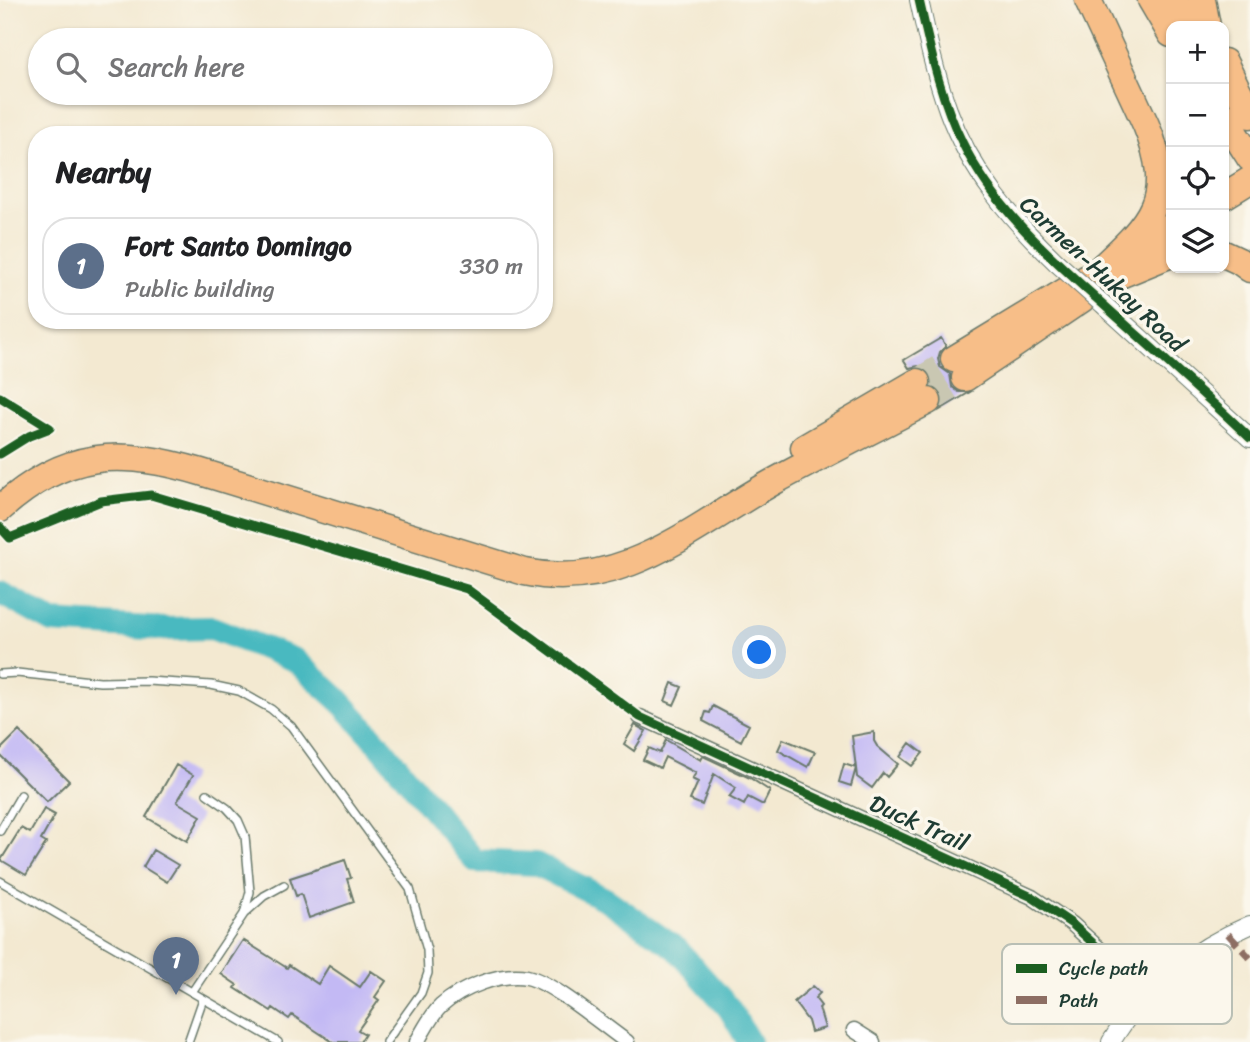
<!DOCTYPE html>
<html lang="en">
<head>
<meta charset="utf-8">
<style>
	:root { --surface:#fff; --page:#f2f2f2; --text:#202124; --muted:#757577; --line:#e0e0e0; --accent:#2563eb }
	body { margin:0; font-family:Sriracha,sans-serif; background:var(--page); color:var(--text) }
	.controls { position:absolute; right:21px; top:21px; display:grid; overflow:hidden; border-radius:14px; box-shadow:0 2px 5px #0004 }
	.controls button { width:63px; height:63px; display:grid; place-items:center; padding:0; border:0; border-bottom:2px solid var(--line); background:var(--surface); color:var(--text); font:35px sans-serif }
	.you { position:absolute; left:760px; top:653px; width:24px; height:24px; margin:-18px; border:5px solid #fff; border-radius:50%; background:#1a73e8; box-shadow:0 0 0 10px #1a73e833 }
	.badge { display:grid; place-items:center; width:46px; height:46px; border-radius:50%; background:var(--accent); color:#fff; font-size:23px; font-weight:700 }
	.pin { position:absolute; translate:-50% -58px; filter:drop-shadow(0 2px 4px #0008) }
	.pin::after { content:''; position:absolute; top:37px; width:24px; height:21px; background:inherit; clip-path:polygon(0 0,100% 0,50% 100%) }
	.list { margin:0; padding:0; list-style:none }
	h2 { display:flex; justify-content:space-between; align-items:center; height:91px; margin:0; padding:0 28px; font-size:30px }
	h2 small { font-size:23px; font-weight:400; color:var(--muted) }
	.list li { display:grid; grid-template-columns:46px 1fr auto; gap:21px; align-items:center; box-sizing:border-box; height:98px; margin:0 14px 14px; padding:0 14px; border:2px solid var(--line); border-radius:28px }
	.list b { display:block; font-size:26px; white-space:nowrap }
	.list p { margin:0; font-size:23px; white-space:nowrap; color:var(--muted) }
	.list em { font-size:23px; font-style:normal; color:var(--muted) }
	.icon { flex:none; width:38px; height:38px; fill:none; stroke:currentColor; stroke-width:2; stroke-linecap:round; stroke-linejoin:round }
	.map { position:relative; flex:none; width:1250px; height:1042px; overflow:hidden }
	.search { position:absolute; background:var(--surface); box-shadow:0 2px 5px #0004; left:28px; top:28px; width:525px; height:77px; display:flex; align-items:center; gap:18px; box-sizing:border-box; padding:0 24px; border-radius:38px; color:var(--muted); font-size:26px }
	.panel { position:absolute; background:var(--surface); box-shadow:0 2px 5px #0004; left:28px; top:126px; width:525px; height:203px; border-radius:28px }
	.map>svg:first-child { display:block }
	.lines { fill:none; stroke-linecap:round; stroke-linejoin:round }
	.river { stroke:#4ab9c0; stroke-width:24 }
	.building { fill:#c3b9f4 }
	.motorway-tunnel { stroke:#c9c7b2; stroke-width:26; stroke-dasharray:26 13; stroke-linecap:butt }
	.service-casing { stroke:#69796b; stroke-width:10 }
	.minor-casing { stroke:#69796b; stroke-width:17 }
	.tertiary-casing { stroke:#69796b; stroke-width:20 }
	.motorway-casing { stroke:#69796b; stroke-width:29 }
	.service { stroke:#fff; stroke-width:7 }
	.minor { stroke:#fff; stroke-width:14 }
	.tertiary { stroke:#fff; stroke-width:18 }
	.motorway { stroke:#f7be88; stroke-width:26 }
	.tertiary-bridge-casing { stroke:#69796b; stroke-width:20; stroke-linecap:butt }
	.tertiary-bridge { stroke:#fff; stroke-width:18 }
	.quiet { stroke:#8d6e63; stroke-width:7; stroke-dasharray:14 7; stroke-linecap:butt }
	.cycleway-casing { stroke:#fbf7ec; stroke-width:13 }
	.cycleway { stroke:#1b5e20; stroke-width:9 }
	.labels { text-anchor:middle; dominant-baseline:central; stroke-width:7; stroke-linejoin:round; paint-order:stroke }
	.street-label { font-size:24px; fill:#1f3d34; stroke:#fbf7ec }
	.key { fill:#fbf7ec; stroke:#b9bfb5; stroke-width:2 }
	.key-label { font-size:19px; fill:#1f3d34 }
</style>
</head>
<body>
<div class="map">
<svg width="1250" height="1042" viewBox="0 0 1250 1042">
	<rect width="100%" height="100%" fill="#fbf7ec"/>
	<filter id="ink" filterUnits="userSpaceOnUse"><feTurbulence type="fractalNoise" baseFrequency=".0143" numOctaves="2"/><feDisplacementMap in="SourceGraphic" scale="14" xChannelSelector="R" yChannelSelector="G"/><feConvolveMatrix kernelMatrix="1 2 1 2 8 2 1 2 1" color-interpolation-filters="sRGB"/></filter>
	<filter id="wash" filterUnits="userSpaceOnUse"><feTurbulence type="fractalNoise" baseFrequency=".00686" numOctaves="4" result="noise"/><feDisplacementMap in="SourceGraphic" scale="28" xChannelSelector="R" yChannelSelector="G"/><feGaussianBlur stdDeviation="1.57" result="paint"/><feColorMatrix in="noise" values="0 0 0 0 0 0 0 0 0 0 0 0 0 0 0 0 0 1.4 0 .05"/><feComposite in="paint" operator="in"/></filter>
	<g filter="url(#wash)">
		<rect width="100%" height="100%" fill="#f3e9d1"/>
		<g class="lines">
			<path class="river" d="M0,593l53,29 112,7 47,-1 83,32 43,39 45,50 92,112 61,3 71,36 70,49 52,59 20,34"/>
		</g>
		<g id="blocks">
			<path class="building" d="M941,338l5,8 -6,6 -2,7 2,8 10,7 2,13 7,5h11l-30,18 4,-8 -2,-8 -10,-8 -2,-12 -6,-6 -6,-2 -9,2 -5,-8z
				M672,683l10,4 -8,18 -9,-4z
				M713,706l36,19 -8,16 -38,-20 3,-9 4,1z
				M635,725l11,6 -12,20 -10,-7z
				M19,731l50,50 -22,21 -47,-47v-5z
				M874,732v9l3,5 21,18 -11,13 -4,-4 -11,15 -15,-11 -1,-9 -5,18 -12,-4 5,-18 12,4 -4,-32z
				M783,739l32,13 -7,15 -30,-17z
				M666,740l35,20 2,-4 47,22 20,13 -7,14 -15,-8 -4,8 -15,-8 7,-9 -22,-14 -12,31 -12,-5 8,-18 -6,-3 4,-6 -31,-16 -5,11 -17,-8 6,-12 11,5z
				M910,743l13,10 -11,13 -12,-9z
				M176,765l17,10 -16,27 24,14 -14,25 -41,-24z
				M44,809l11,6 -14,25 5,3 -20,32 -25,-15 20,-32 9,5z
				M153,850l25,15 -11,17 -24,-15z
				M345,860l6,18 -4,1 7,23 -45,16 -8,-24 -5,2 -6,-18z
				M243,940l44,28 2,-3 29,19 11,-18 31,21 11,-16 15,10 -11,16 4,3 -21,30 7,4 -5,8h-27l-41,-27 -3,4 -16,-11 -2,3 -36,-23 2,-3 -16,-11z
				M813,986l7,7 -5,5 6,8 -2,2 6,20 -14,4 -3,-11 -14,-19z"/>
		</g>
	</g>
	<g filter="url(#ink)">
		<use href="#blocks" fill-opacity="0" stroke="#69796b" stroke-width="2"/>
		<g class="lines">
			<path class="motorway-tunnel" d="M917,382l37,-23
				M928,401l37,-23"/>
			<g class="service-casing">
				<path id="service" d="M0,674l17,-1 83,9 48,-1 63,4 28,6 32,18 20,17 119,163 17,61 1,23 -7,20 -35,49
					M0,831l21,-36
					M0,881l278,161
					M244,914l20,-18 20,-11
					M192,992l52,-78 6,-22 -5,-56 -7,-16 -11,-12 -20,-14
					M188,1042l15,-43"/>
			</g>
			<g class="minor-casing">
				<path id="minor" d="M640,717l392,180 40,27 45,41 55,4
					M854,1030l19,12
					M417,1042c7,-12 14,-27 24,-36 20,-18 59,-34 86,-29 25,5 77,49 100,65"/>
			</g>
			<g class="tertiary-casing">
				<path id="tertiary" d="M919,0c8,37 16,74 29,110 22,61 63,109 109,153
					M1105,306l145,132
					M1111,1042c32,-54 82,-93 139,-117"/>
			</g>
			<g class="motorway-casing">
				<path id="motorway" d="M1088,0l58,125c30,73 6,96 -47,145
					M1151,0l20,34
					M1174,0l16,26
					M1202,0l5,26
					M1224,62l26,53
					M1224,117l26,41
					M1224,196l26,-16
					M1224,254l15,7 11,8
					M1110,279l61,-25
					M954,359l217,-132
					M965,378l117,-79
					M804,448l113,-66
					M0,509c65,-59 120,-61 201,-37l324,100c97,21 169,-46 248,-90 51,-28 104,-54 155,-81"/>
			</g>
			<use href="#service" class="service"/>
			<use href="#minor" class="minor"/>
			<use href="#tertiary" class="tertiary"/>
			<use href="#motorway" class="motorway"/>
			<g class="tertiary-bridge-casing">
				<path id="tertiary-bridge" d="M1057,263l48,43"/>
			</g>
			<use href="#tertiary-bridge" class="tertiary-bridge"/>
			<path class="quiet" d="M1228,934l22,24"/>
			<g class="cycleway-casing">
				<path id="cycleway" d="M919,0c11,48 21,98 43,142 31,64 83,110 134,156 52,47 104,92 154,140
					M0,397l50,31 -21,8 -29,18
					M0,527l10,11 91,-37 50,-6 316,94 173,128 392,180 40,27 45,41 55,4"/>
			</g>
			<use href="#cycleway" class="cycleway"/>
		</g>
	</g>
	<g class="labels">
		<g class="street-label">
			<text transform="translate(1103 274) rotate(43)">Carmen-Hukay Road</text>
			<text transform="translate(919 823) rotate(24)">Duck Trail</text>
		</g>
	</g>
	<rect x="1002" y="944" width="230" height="80" rx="10" class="key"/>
	<rect x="1016" y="964" width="31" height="9" fill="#1b5e20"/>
	<rect x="1016" y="996" width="31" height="8" fill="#8d6e63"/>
	<g class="key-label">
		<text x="1059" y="975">Cycle path</text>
		<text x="1059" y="1007">Path</text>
	</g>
</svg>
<div class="controls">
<button>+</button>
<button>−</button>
<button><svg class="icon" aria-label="locate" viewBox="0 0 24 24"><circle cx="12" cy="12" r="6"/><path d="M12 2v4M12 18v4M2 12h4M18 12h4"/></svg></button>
<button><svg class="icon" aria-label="layers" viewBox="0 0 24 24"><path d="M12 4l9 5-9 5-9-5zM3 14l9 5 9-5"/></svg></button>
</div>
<div class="you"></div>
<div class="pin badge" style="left:176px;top:995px;background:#5c6f8a">1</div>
<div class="search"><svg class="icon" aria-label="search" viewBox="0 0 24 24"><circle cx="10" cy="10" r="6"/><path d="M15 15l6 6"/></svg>Search here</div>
<section class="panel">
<h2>Nearby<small></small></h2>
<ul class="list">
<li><span class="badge" style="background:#5c6f8a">1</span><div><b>Fort Santo Domingo</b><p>Public building</p></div><em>330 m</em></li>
</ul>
</section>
</div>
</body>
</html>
